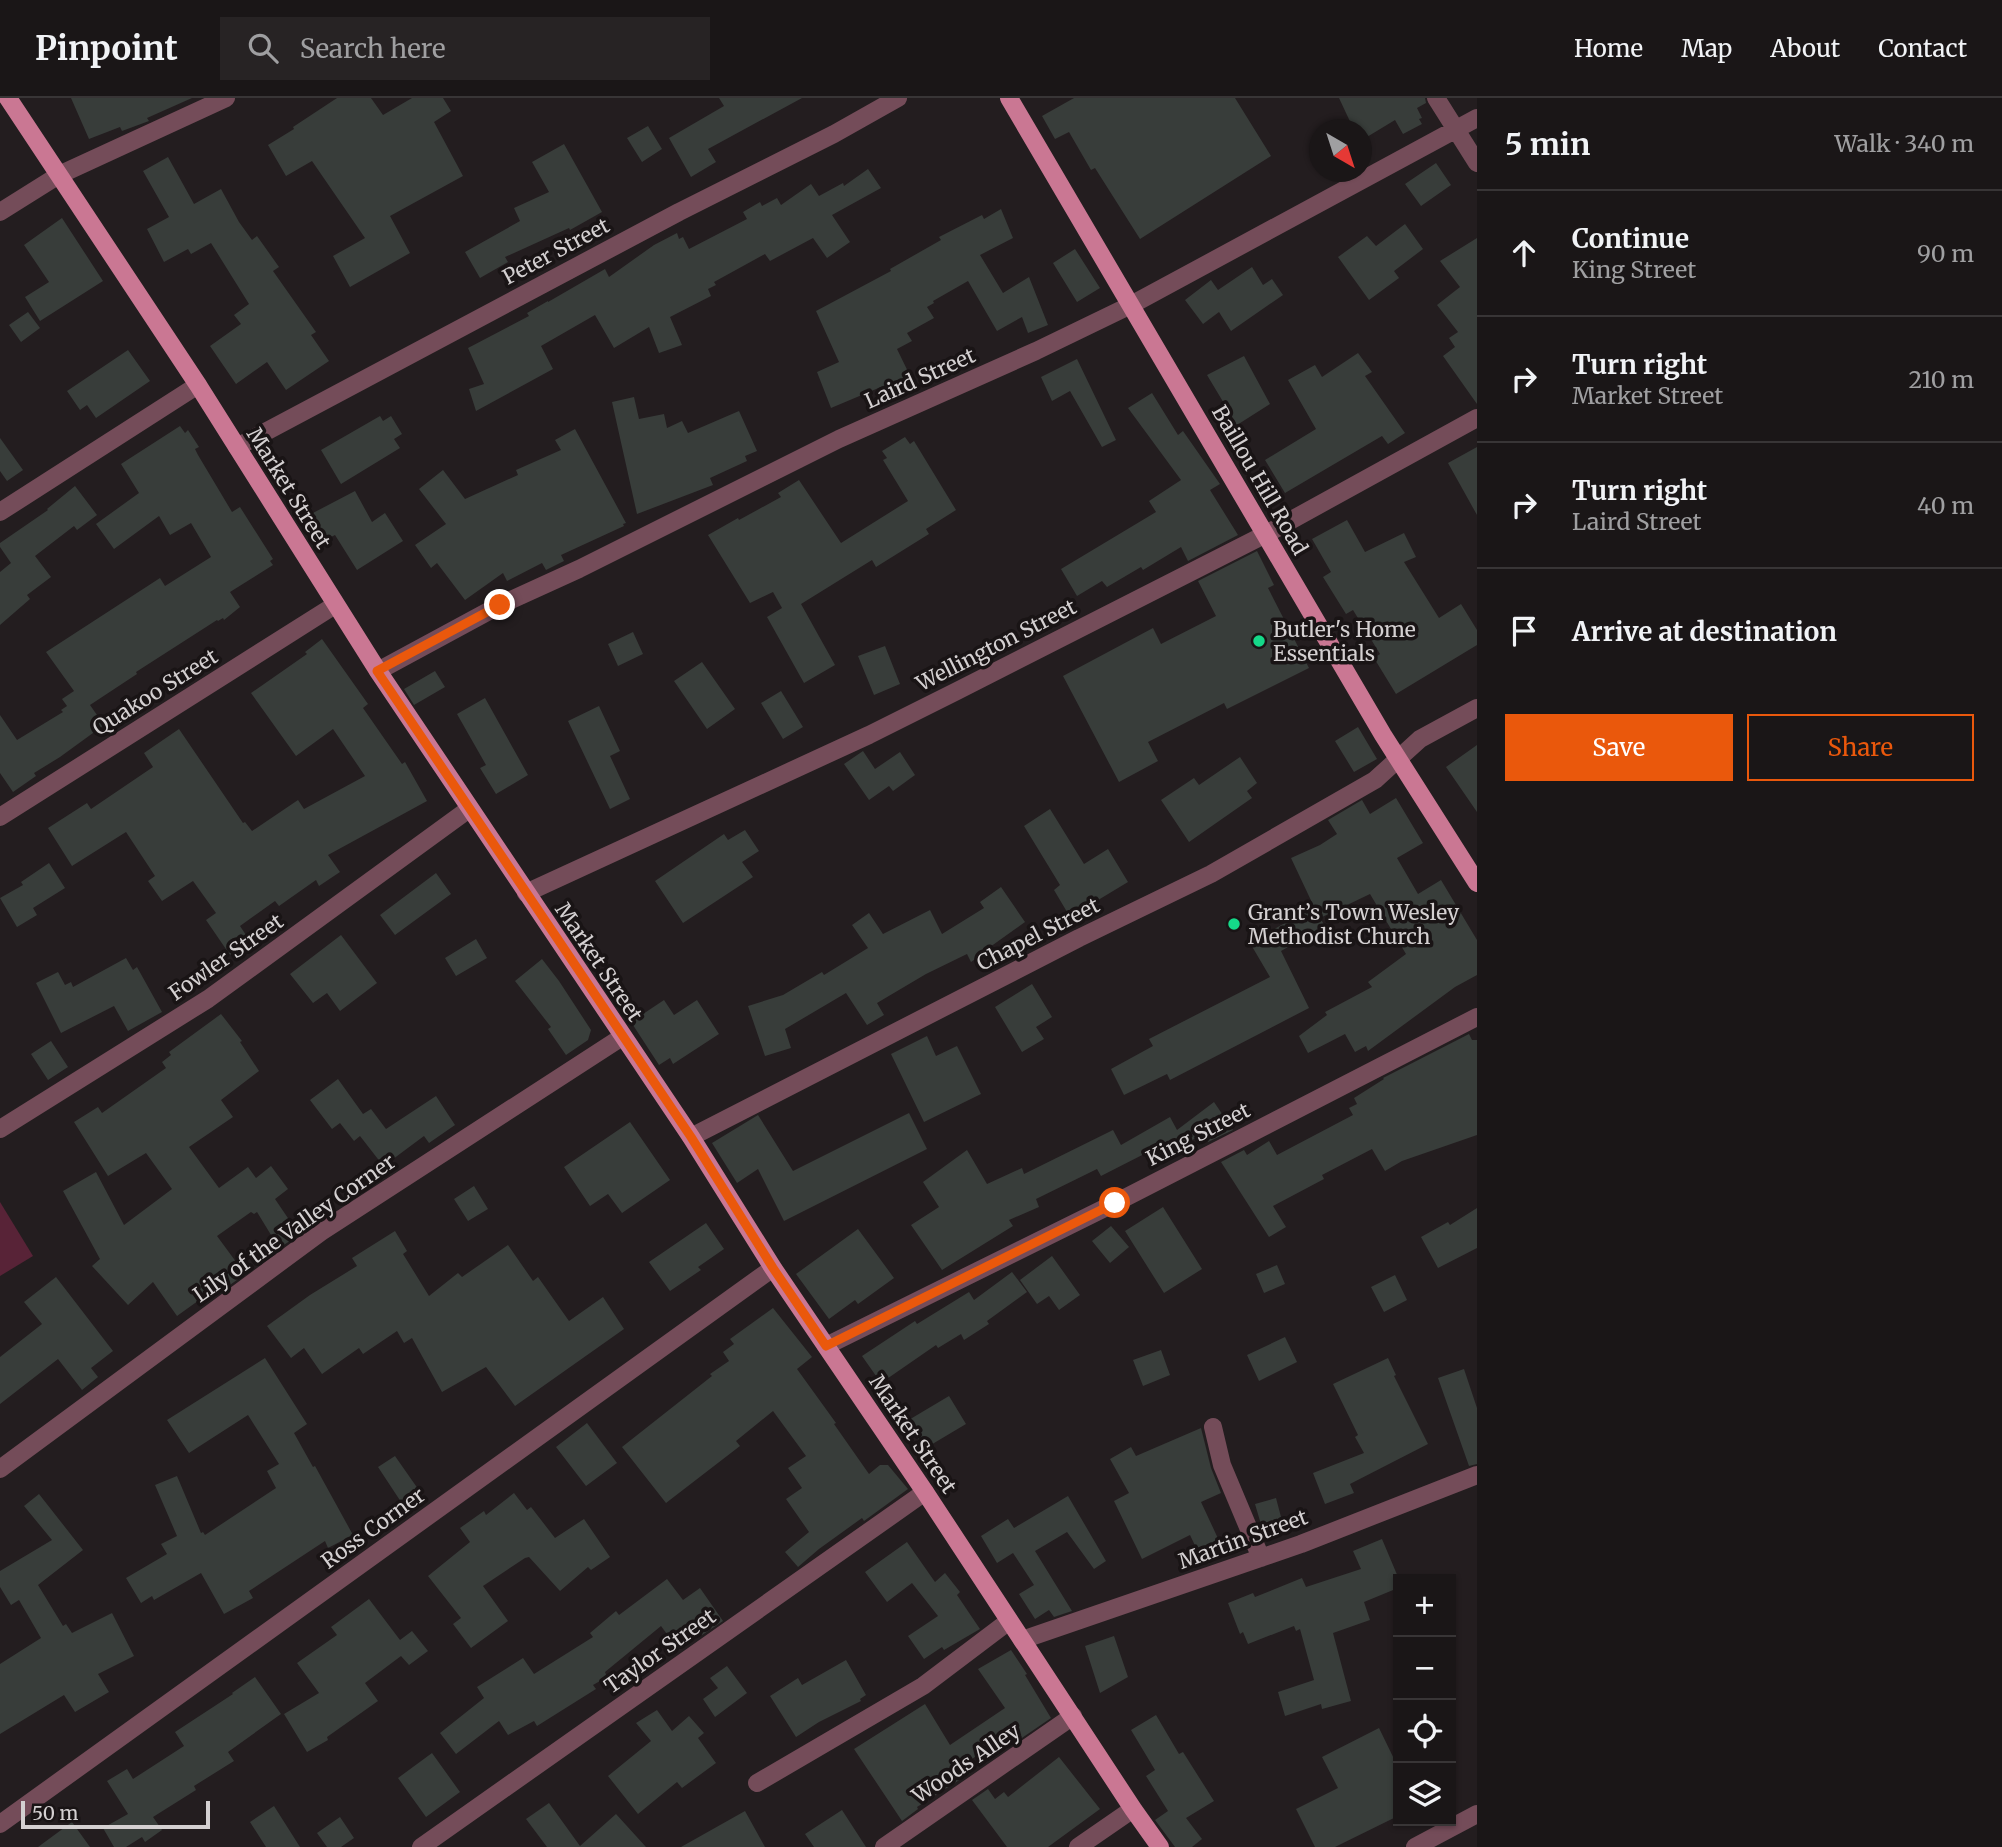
<!DOCTYPE html>
<html lang="en">
<head>
<meta charset="utf-8">
<style>
	:root { --surface:#1a1617; --page:#272324; --text:#f1f3f6; --muted:#9f9fa1; --line:#383536; --accent:#ea580c }
	body { margin:0; font-family:Merriweather,serif; background:var(--page); color:var(--text) }
	.controls { position:absolute; right:21px; bottom:21px; display:grid; overflow:hidden; border-radius:0px; box-shadow:0 2px 5px #0004 }
	.controls button { width:63px; height:63px; display:grid; place-items:center; padding:0; border:0; border-bottom:2px solid var(--line); background:var(--surface); color:var(--text); font:35px sans-serif }
	.compass { position:absolute; left:1309px; top:21px; width:63px; height:63px; border-radius:50%; background:var(--surface); box-shadow:0 2px 5px #0004; rotate:141deg }
	.scale { position:absolute; left:21px; bottom:18px; width:189px; box-sizing:border-box; padding-left:7px; border:4px solid #d4d0d1; border-top:0; font-size:19px; line-height:24px; white-space:nowrap; color:#d4d0d1; -webkit-text-stroke:5px #191415; paint-order:stroke }
	.stop { position:absolute; width:21px; height:21px; margin:-16px; border:5px solid #ea580c; border-radius:50%; background:#fff }
	.stop.end { background:#ea580c; border-color:#fff; box-shadow:0 2px 7px #0008 }
	.list { margin:0; padding:0; list-style:none }
	h2 { display:flex; justify-content:space-between; align-items:center; height:91px; margin:0; padding:0 28px; font-size:30px }
	h2 small { font-size:23px; font-weight:400; color:var(--muted) }
	.list li { display:grid; grid-template-columns:46px 1fr auto; gap:21px; align-items:center; box-sizing:border-box; height:126px; padding:0 28px; border-top:2px solid var(--line) }
	.list b { display:block; font-size:26px; white-space:nowrap }
	.list p { margin:0; font-size:23px; white-space:nowrap; color:var(--muted) }
	.list em { font-size:23px; font-style:normal; color:var(--muted) }
	.actions { display:flex; gap:14px; padding:21px 28px }
	.actions a { flex:1; padding:16px 0; border:2px solid var(--accent); border-radius:0px; text-align:center; font-size:24px; color:var(--accent) }
	.actions .main { background:var(--accent); color:#fff }
	.icon { flex:none; width:38px; height:38px; fill:none; stroke:currentColor; stroke-width:2; stroke-linecap:round; stroke-linejoin:round }
	.map { position:relative; flex:none; width:1477px; height:1749px; overflow:hidden }
	header { display:flex; align-items:center; gap:42px; box-sizing:border-box; height:98px; padding:0 35px; background:var(--surface); border-bottom:2px solid var(--line) }
	header strong { font-size:33px }
	nav { display:flex; gap:38px; margin-inline-start:auto; font-size:24px }
	.search { width:490px; height:63px; background:var(--page); display:flex; align-items:center; gap:18px; box-sizing:border-box; padding:0 24px; border-radius:0px; color:var(--muted); font-size:26px }
	main { display:flex }
	aside { flex:1; background:var(--surface) }
	.map>svg:first-child { display:block }
	.green { fill:#582337 }
	.building { fill:#383d3a }
	.lines { fill:none; stroke-linecap:round; stroke-linejoin:round }
	.minor { stroke:#744c59; stroke-width:18 }
	.major { stroke:#ca7793; stroke-width:18 }
	.route { stroke:#ea580c; stroke-width:9 }
	.poi-dot { fill:#15d989; stroke:#191415; stroke-width:2.5 }
	.labels { text-anchor:middle; dominant-baseline:central; stroke-width:7; stroke-linejoin:round; paint-order:stroke }
	.street-label { font-size:21px; fill:#d4d0d1; stroke:#191415 }
	.poi-label { font-size:21px; fill:#d4d0d1; stroke:#191415; text-anchor:start }
</style>
</head>
<body>
<header>
<strong>Pinpoint</strong>
<div class="search"><svg class="icon" aria-label="search" viewBox="0 0 24 24"><circle cx="10" cy="10" r="6"/><path d="M15 15l6 6"/></svg>Search here</div>
<nav><a>Home</a><a>Map</a><a>About</a><a>Contact</a></nav>
</header>
<main>
<div class="map">
<svg width="1477" height="1749" viewBox="0 0 1477 1749">
	<rect width="100%" height="100%" fill="#231d1f"/>
	<path class="green" d="M0,1104l33,54 -33,20z"/>
	<path class="building" d="M71,0h121l-45,20 2,3 -27,10 -2,-4 -31,12z
		M337,0h34l12,17 29,-17h31l8,13 -17,11 29,54 -73,40 20,37 -60,34 -17,-31 32,-18 -53,-77 -26,15 -18,-31 26,-16 -1,-2z
		M719,0h83l-94,51 8,13 -25,15 -22,-39 55,-32z
		M1074,0h161l36,58 -131,83 -45,-71 -4,2 -22,-38 -14,7 -13,-23z
		M1339,0h86l1,5 -9,5 5,10 -3,1 3,5 -19,10 -8,-14 -33,20v-10h-8z
		M648,28l14,23 -20,13 -15,-24z
		M564,46l38,68 -32,18 -1,-2 -64,29 3,5 -28,16 -15,-26 55,-31 -6,-13 35,-16 -17,-30z
		M168,59l26,47 27,-15 18,33 13,18 5,-4 22,31 -6,4 43,61 -5,3 18,26 -43,29 -19,-28 -31,22 -26,-38 31,-22 -7,-9 15,-11 -38,-61 -20,11 -3,-5 -24,13 -17,-33 22,-12 -26,-46z
		M1436,65l15,22 -30,21 -16,-22z
		M868,71l13,19 -49,27 18,27 -23,16 -14,-20 -43,23 -5,-7 -51,28 2,3 -8,4 3,7 -41,21 12,28 -23,8 -10,-26 -35,21 -19,-33 -54,31 12,23 -77,42 -7,-22 15,-5 -16,-36 61,-32 -2,-3 21,-12v1l57,-33 4,8 45,-32 23,-12 2,6 4,-2 6,12 58,-30 -4,-7 17,-10 2,4 15,-8 4,7 30,-21 8,12 24,-13 1,3z
		M1001,111l12,29 -33,17 23,38 26,-16 19,48 -20,8 -6,-16 -25,14 -29,-50 -35,20 1,2 -7,4 7,11 -27,15 5,8 -15,8 19,39 -21,10 -7,-14 -57,24 -14,-36 22,-10 -23,-51 75,-40 -1,-2 51,-29 -2,-3 43,-22 2,4z
		M62,120l41,63 -63,40 -15,-24 24,-15 -25,-37z
		M1405,126l18,25 -29,22 5,7 -30,22 -31,-43 29,-21 9,10z
		M1477,140v166l-34,-48 12,-9 -6,-9 9,-6 -21,-27 23,-18 -20,-26z
		M1075,151l25,39 -23,14 -24,-39z
		M1252,169l11,18 9,-6 11,16 -52,36 -12,-19 -16,12 -18,-24 26,-20 7,10z
		M28,214l12,16 -19,14 -12,-17z
		M128,252l22,31 -54,37 -9,-13 -7,5 -13,-19z
		M1358,255l14,19 -7,4 40,57 -17,11 -6,-8 -97,57 -20,-33 51,-31 -28,-49 27,-15 7,12z
		M1244,258l26,48 -33,21 -30,-50z
		M1077,261l39,81 -14,7 -32,-56 -18,10 -11,-24z
		M1152,295l26,42 5,-4 37,53 -10,6 28,45 -50,26 -7,-14 -38,23 -2,-3 -34,20 -5,-6 -25,15 -16,-27 95,-57 -7,-11 32,-21 -53,-72z
		M634,299l5,22 25,-5 3,14 15,-7 6,12 51,-22 18,40 -12,5 2,5 -37,17 3,7 -76,29 -25,-112z
		M380,318l3,5 8,-5 11,18 -8,5 6,9 -59,36 -20,-34z
		M180,328l5,7 3,-3 11,17 -4,2 3,6 34,57 8,-5 33,52 -3,2 3,4 -43,27 10,15 -16,13 -1,-2 -5,3 -1,-1 -81,52 1,2 -47,31 14,20 -44,32 -26,16 2,3 -23,16 -13,-19v-58l17,25 46,-28 -2,-2 6,-4 -5,-7 12,-8 -28,-39 114,-74 5,8 46,-29 -20,-34 -21,12 -11,-19 -45,33 -18,-25 43,-31 -18,-29z
		M575,331l51,94 -3,1 1,2 -63,29 3,6 -18,9 -4,-7 -35,18 -4,-8 -38,27 -28,-37 -6,5 -16,-23 31,-21 -27,-35 24,-19 22,29 53,-24 -2,-5 45,-20 -6,-10z
		M905,339l5,7 4,-3 42,69 -30,19 3,5 -53,33 -4,-7 -71,44 34,61 -31,18 -37,-66 15,-9 -9,-16 -23,11 -42,-68 30,-17 1,2 42,-23 -3,-4 21,-13 42,63 67,-42 -25,-41 4,-2 -5,-7z
		M0,340l23,32 -16,11 -7,-10z
		M1477,349v68l-29,-52z
		M75,388l22,29 -20,15 -3,-4 -39,30 16,21 -24,18 3,4 -30,26v-53l11,-9 -11,-16v-4l48,-33 -1,-1z
		M355,393l17,31 13,-9 18,28 -46,29 -22,-35 -10,5 -14,-26z
		M1347,422l18,32 39,-19 12,24 -12,5 35,56 22,-14 16,26v15l-81,49 -22,-36 6,-4 -27,-44 -7,4 -23,-37 8,-5 -19,-33z
		M1257,453l17,34 -6,3 41,80 -82,41 -3,-6 -76,39 10,19 -39,21 -56,-106 90,-48 8,16 55,-28 -18,-35z
		M633,534l10,22 -25,12 -10,-22z
		M322,541l46,65 -5,4 39,56 3,-2 22,39 -99,54 12,17 -21,14 -3,-6 -37,26 -4,-5 -35,25 10,15 -20,14 -24,-35 10,-7 -23,-32 -31,20 -14,-20 7,-5 -29,-44 -54,34 -24,-38 39,-25 4,6 62,-42 -9,-14 35,-24 64,94 2,-1 7,9 46,-31 6,9 61,-33 -32,-47 -37,27 -45,-63 56,-39 -2,-2z
		M885,548l15,38 -26,11 -16,-39z
		M702,564l33,47 -28,20 -33,-48z
		M435,573l10,16 -31,18 -10,-16z
		M781,593l22,36 -20,12 -22,-36z
		M485,600l43,77 -32,19 -16,-26 6,-3 -29,-51z
		M599,608l21,45 -10,5 20,43 -20,10 -42,-88z
		M1358,629l19,32 -23,13 -19,-31z
		M1477,647v67l-31,-45z
		M863,653l12,18 25,-17 15,23 -22,16 -4,-5 -20,14 -25,-36z
		M1240,659l17,26 -10,8 5,7 -63,44 -28,-42 33,-22 5,7z
		M1396,700l27,45 -26,15 21,36 23,-14 36,60v35l-22,12 -87,64 -2,-5 -11,6 -10,-18 -37,19 -9,-17 28,-21 -2,-3 47,-25 -4,-5 38,-28 -36,-60 -50,24 5,8 -44,25 28,57 -139,72 -3,-6 -43,21 -13,-26 42,-23 -4,-7 121,-62 -20,-34 63,-36 3,4 -25,-53 29,-13 17,-11 -9,-14 34,-20 8,14z
		M1050,711l34,55 24,-15 20,33 -58,35 -16,-27 6,-5 -36,-59z
		M745,732l14,21 -17,11 11,15 -70,46 -28,-42 69,-47 4,6z
		M49,765l16,25 -32,20 4,7 -20,12 -17,-29 23,-13 -2,-3z
		M436,775l15,21 -56,41 -15,-20z
		M1001,789l24,35 -35,25 1,1 -20,14 -4,-8 -41,20 -49,29 7,12 -17,10 -21,-32 -61,36 6,19 -26,8 -17,-50 35,-11 39,-23 2,3 44,-27 -16,-23 17,-12 14,21 47,-24 12,24 42,-26 -4,-6z
		M341,837l36,48 -37,28 -13,-18 -14,10 -23,-29z
		M476,841l11,19 -31,18 -11,-18z
		M126,860l7,12 4,-3 25,45 -34,19 -14,-25 -53,27 -25,-50 22,-11 7,13 6,-3 2,5z
		M542,861l17,22 32,49 -3,10 -22,15 -18,-26 3,-2 -36,-46z
		M1032,886l20,33 -16,10 8,12 -22,13 -27,-45z
		M664,902l10,15 23,-15 22,34 -46,30 -3,-6 -11,7 -28,-43z
		M221,916l21,27 -2,1 19,29 -38,29 12,17 -44,30 30,41 29,-21 8,11 15,-12 17,23 -13,10 19,28 -3,2 5,8 -17,11 -22,-36 -3,2 -3,-2 -34,24 28,38 -26,19 -3,-5 -39,28 -24,-34 -25,23 -36,-39 8,-7 -37,-68 33,-19 28,53 48,-36 -26,-36 -38,23 -34,-54 24,-15 4,6 64,-45 -4,-6 9,-7 -2,-3z
		M1469,936l3,6h5v95l-75,26 -17,10 -13,-22 -50,26 2,4 -51,27 13,21 -17,10 -48,-75 23,-12 3,5 22,-14 8,14 76,-40 -4,-7 8,-4 -3,-6 30,-19 -1,-1z
		M927,938l9,20 21,-10 24,48 -57,28 -33,-68z
		M51,943l17,26 -20,13 -17,-26z
		M338,981l25,35 8,-5 15,20 50,-33 19,29 -26,18 -5,-7 -39,29 -2,-4 -2,2 -21,-27 -6,5 -14,-18 -8,6 -22,-29z
		M1214,1004l19,28 -25,12 -5,-8 -43,24 -5,-8h-3l-51,26 -4,-7 -61,30 3,8 -30,13 4,6 -71,44 -31,-45 28,-18 -16,-25 44,-32 20,34 35,-16 2,6 89,-44 8,15 49,-28 7,13z
		M909,1015l18,36 -143,72 -26,-52 -21,14 -25,-40 46,-28 35,56z
		M630,1024l40,58 -48,33 -14,-19 -18,12 -26,-39z
		M474,1088l14,23 -20,12 -14,-22z
		M1163,1109l39,62 -38,24 -39,-62z
		M1477,1110v40l-39,20 -17,-31 27,-15 2,3z
		M706,1125l18,26 -26,18 3,3 -31,21 -21,-29z
		M1111,1128l18,21 -19,16 -18,-22z
		M858,1131l36,49 -36,26 -3,-4 -26,19 -33,-45z
		M395,1133l12,20 -4,3 26,42 29,-23 4,4 46,-32 25,36 5,-4 31,44 34,-24 21,32 -109,77 -29,-39 -44,25 -30,-54 -8,5 -7,-12 -34,23 -4,-6 -37,26 -18,-26 -13,10 -24,-32 43,-31 47,-29 -5,-8z
		M1052,1158l28,39 -21,15 -10,-14 -12,8 -17,-24z
		M1277,1167l8,19 -21,9 -8,-19z
		M1012,1174l15,20 -40,29 2,3 -25,16 -3,-6 -23,14 -2,-3 -55,38 -19,-27 53,-35 2,3 52,-32 5,8z
		M1395,1177l12,25 -23,12 -13,-25z
		M56,1179l57,74 -22,17 7,9 -16,13 -24,-31 -58,45v-47l42,-33 -18,-22z
		M773,1210l39,49 -15,12 39,54 -2,1 35,50 11,-9h8l20,24 -44,32 -2,-3 -43,31 -21,18 -13,-15 24,-20 -23,-33 16,-11 -14,-20 18,-12 -33,-45 -37,30 4,5 -74,57 -44,-56 90,-71 -2,-2 19,-13 -6,-9 11,-8 -4,-5z
		M1285,1239l12,25 -38,19 -12,-26z
		M1161,1252l9,25 -27,11 -10,-26z
		M265,1260l42,66 -13,9 19,34 2,-1 38,69 -25,13 -3,-7 -76,50 4,7 -29,16 -23,-41 -47,27 -2,-4 -11,7 -15,-25 41,-24 -6,-10 16,-8 -22,-51 22,-9 24,57 2,-1 2,3 71,-47 -9,-17 12,-7 -31,-49 -59,38 -22,-33z
		M1388,1260l8,17 -2,1 34,68 -78,40 4,9 -29,11 -12,-31 51,-20 -9,-16 3,-2 -25,-51z
		M1464,1271l13,39v56l-8,2 -31,-88z
		M949,1298l17,28 -42,25 -17,-28z
		M587,1325l30,40 -31,23 -30,-39z
		M1201,1330l10,40 10,25 -20,9 21,45 -21,11 -11,-23 -48,24 -28,-58 15,-8 -19,-34 21,-12 5,9z
		M395,1358l28,40 -18,12 -27,-41z
		M514,1395l13,17 4,-3 24,31 29,-19 26,38 -19,13 -3,-3 -28,24 -31,-34 -4,1 -42,28 25,35 -37,27 -18,-24 8,-6 -33,-42 42,-34 -10,-14 24,-17 2,4z
		M39,1396l44,56 -45,35 25,41 3,-2 6,9 40,-20 22,43 -36,18 11,18 -34,20 -11,-17 -64,39v-70l41,-26 -22,-38 -8,5 -11,-18v-16l52,-31 -28,-34z
		M1068,1398l38,65 -12,8 -27,-37 -32,19 37,60 -18,6 -5,-7 -14,9 -16,-25 15,-9 -21,-32 -16,10 -16,-27 27,-17 6,9z
		M1276,1400l9,34 -20,6 -10,-34z
		M1382,1441l16,38v11l-34,14 6,18 -37,13 18,68 -29,8 -1,-5 -36,12 -7,-24 36,-12 -14,-51 -4,2 -2,-5 -46,18 -5,-12 -3,2 -12,-31 25,-10 2,4 47,-19 4,9 55,-18 -8,-18z
		M907,1444l28,40 10,-9 15,19 -3,3 23,34 -36,21 -2,-3 -18,12 -16,-23 30,-20 -26,-33 -25,19 -22,-30z
		M667,1481l16,21 17,-12 23,33 -21,14 -2,-2 -22,16 -17,-23 -56,46 2,5 -14,8 3,4 -59,37 -3,-5 -26,14 -9,-14 -43,33 -16,-21 44,-35 -7,-11 46,-29 11,16 59,-37 -3,-4 26,-22 3,4z
		M369,1501l31,41 12,-9 16,20 -19,14 -8,-9 -36,27 13,18 -51,36 1,3 -21,12 -23,-38 35,-21 -22,-30 40,-28 -6,-8z
		M1114,1538l14,41 -28,16 -15,-47z
		M1011,1552l16,24 -2,1 26,43 -35,24 -6,-9 -41,28 6,9 -58,37 1,2 -16,12 -48,-72 71,-45 25,41 55,-37 -27,-39z
		M846,1562l20,35 -6,4 1,2 -42,21 -23,15 -26,-41 28,-18 4,7z
		M727,1568l20,27 -32,24 -12,-18 15,-11 -8,-10z
		M255,1579l26,37 -53,38 6,9 -40,25 2,4 -43,27 9,13 -17,12 -3,-5 -16,10h-12l-11,-19 25,-14 -21,-33 20,-12 6,10 51,-33 -9,-14 58,-38 -1,-1z
		M657,1612l15,21 17,-15 15,17 -6,5 18,25 -34,25 -5,-6 -39,32 -30,-38 43,-35 -15,-18z
		M1156,1617l23,39 4,-2 31,49 -28,17 16,21 -10,8h-17l-20,-27 13,-9 -22,-35 9,-6 -24,-40z
		M1379,1630l19,39v49l-63,31h-20l-19,-38 42,-21 -16,-31z
		M432,1655l28,39 -34,25 -28,-39z
		M1059,1659l41,52 -52,38h-41l-35,-47 16,-11 7,10 9,-7 4,5z
		M549,1705l31,43 36,-32 30,33h-99l-21,-28z
		M274,1708l26,41h-34l-16,-25z
		M842,1712l24,37h-52l-9,-13z
		M745,1713l20,36h-84z
		M340,1719l14,21 -13,9h-14l-10,-14z
		M72,1724l18,25h-52z"/>
	<g class="lines">
		<path class="minor" d="M1436,0l41,65
			M0,114l59,-37 167,-77
			M237,349l442,-235 155,-78 64,-36
			M0,414l198,-127
			M378,573l122,-66 79,-36 260,-130 197,-88 95,-46 346,-187
			M0,719l335,-212
			M526,795l343,-158 88,-44 309,-157 211,-116
			M0,1031l208,-130 261,-190
			M691,1039l388,-199 132,-64 164,-94 45,-41 57,-31
			M826,1248l289,-143 362,-186
			M1213,1329l9,38 39,93
			M0,1371l321,-237 301,-195
			M1022,1542l279,-96 176,-69
			M757,1685l166,-97 86,-65
			M0,1726l773,-556
			M421,1749l504,-355
			M884,1749l189,-131
			M1078,1749l55,-38
			M1415,1749l62,-33"/>
		<path class="major" d="M8,0l190,287 180,286 313,466 82,131 152,224 208,317 27,38
			M1009,0l374,637 94,148"/>
	</g>
	<g class="lines">
		<path class="route" d="M500,507l-123,66 314,466 82,131 53,78 289,-143"/>
	</g>
	<g class="poi-dot">
		<circle cx="1259" cy="543" r="7"/>
		<circle cx="1234" cy="826" r="7"/>
	</g>
	<g class="labels">
		<g class="street-label">
			<text transform="translate(556 153) rotate(-28)">Peter Street</text>
			<text transform="translate(920 280) rotate(-24)">Laird Street</text>
			<text transform="translate(1260 382) rotate(60)">Baillou Hill Road</text>
			<text transform="translate(289 390) rotate(58)">Market Street</text>
			<text transform="translate(996 547) rotate(-27)">Wellington Street</text>
			<text transform="translate(155 594) rotate(-32)">Quakoo Street</text>
			<text transform="translate(1038 836) rotate(-27)">Chapel Street</text>
			<text transform="translate(226 859) rotate(-35)">Fowler Street</text>
			<text transform="translate(599 864) rotate(56)">Market Street</text>
			<text transform="translate(1198 1036) rotate(-27)">King Street</text>
			<text transform="translate(294 1130) rotate(-35)">Lily of the Valley Corner</text>
			<text transform="translate(913 1336) rotate(56)">Market Street</text>
			<text transform="translate(373 1430) rotate(-36)">Ross Corner</text>
			<text transform="translate(1243 1441) rotate(-20)">Martin Street</text>
			<text transform="translate(660 1553) rotate(-35)">Taylor Street</text>
			<text transform="translate(966 1665) rotate(-34)">Woods Alley</text>
		</g>
		<g class="poi-label">
			<text x="1273" y="531">Butler's Home<tspan x="1273" dy="24">Essentials</tspan></text>
			<text x="1248" y="814">Grant’s Town Wesley<tspan x="1248" dy="24">Methodist Church</tspan></text>
		</g>
	</g>
</svg>
<div class="controls">
<button>+</button>
<button>−</button>
<button><svg class="icon" aria-label="locate" viewBox="0 0 24 24"><circle cx="12" cy="12" r="6"/><path d="M12 2v4M12 18v4M2 12h4M18 12h4"/></svg></button>
<button><svg class="icon" aria-label="layers" viewBox="0 0 24 24"><path d="M12 4l9 5-9 5-9-5zM3 14l9 5 9-5"/></svg></button>
</div>
<svg class="compass" viewBox="-18 -18 36 36"><path d="M0-13l5 13h-10z" fill="#e53935"/><path d="M0 13l5-13h-10z" fill="#9f9fa1"/></svg>
<div class="scale">50 m</div>
<div class="stop" style="left:1115px;top:1105px"></div>
<div class="stop end" style="left:500px;top:507px"></div>
</div>
<aside>
<h2>5 min<small>Walk · 340 m</small></h2>
<ul class="list">
<li><svg class="icon" aria-label="ahead" viewBox="0 0 24 24"><path d="M12 20V5M6 11l6-6 6 6"/></svg><div><b>Continue</b><p>King Street</p></div><em>90 m</em></li>
<li><svg class="icon" aria-label="right" viewBox="0 0 24 24"><path d="M7 20v-9h11M14 6l5 5-5 5"/></svg><div><b>Turn right</b><p>Market Street</p></div><em>210 m</em></li>
<li><svg class="icon" aria-label="right" viewBox="0 0 24 24"><path d="M7 20v-9h11M14 6l5 5-5 5"/></svg><div><b>Turn right</b><p>Laird Street</p></div><em>40 m</em></li>
<li><svg class="icon" aria-label="arrive" viewBox="0 0 24 24"><path d="M6 21V4h12l-3 4 3 4H6"/></svg><div><b>Arrive at destination</b></div></li>
</ul>
<div class="actions"><a class="main">Save</a><a>Share</a></div>
</aside>
</main>
</body>
</html>
